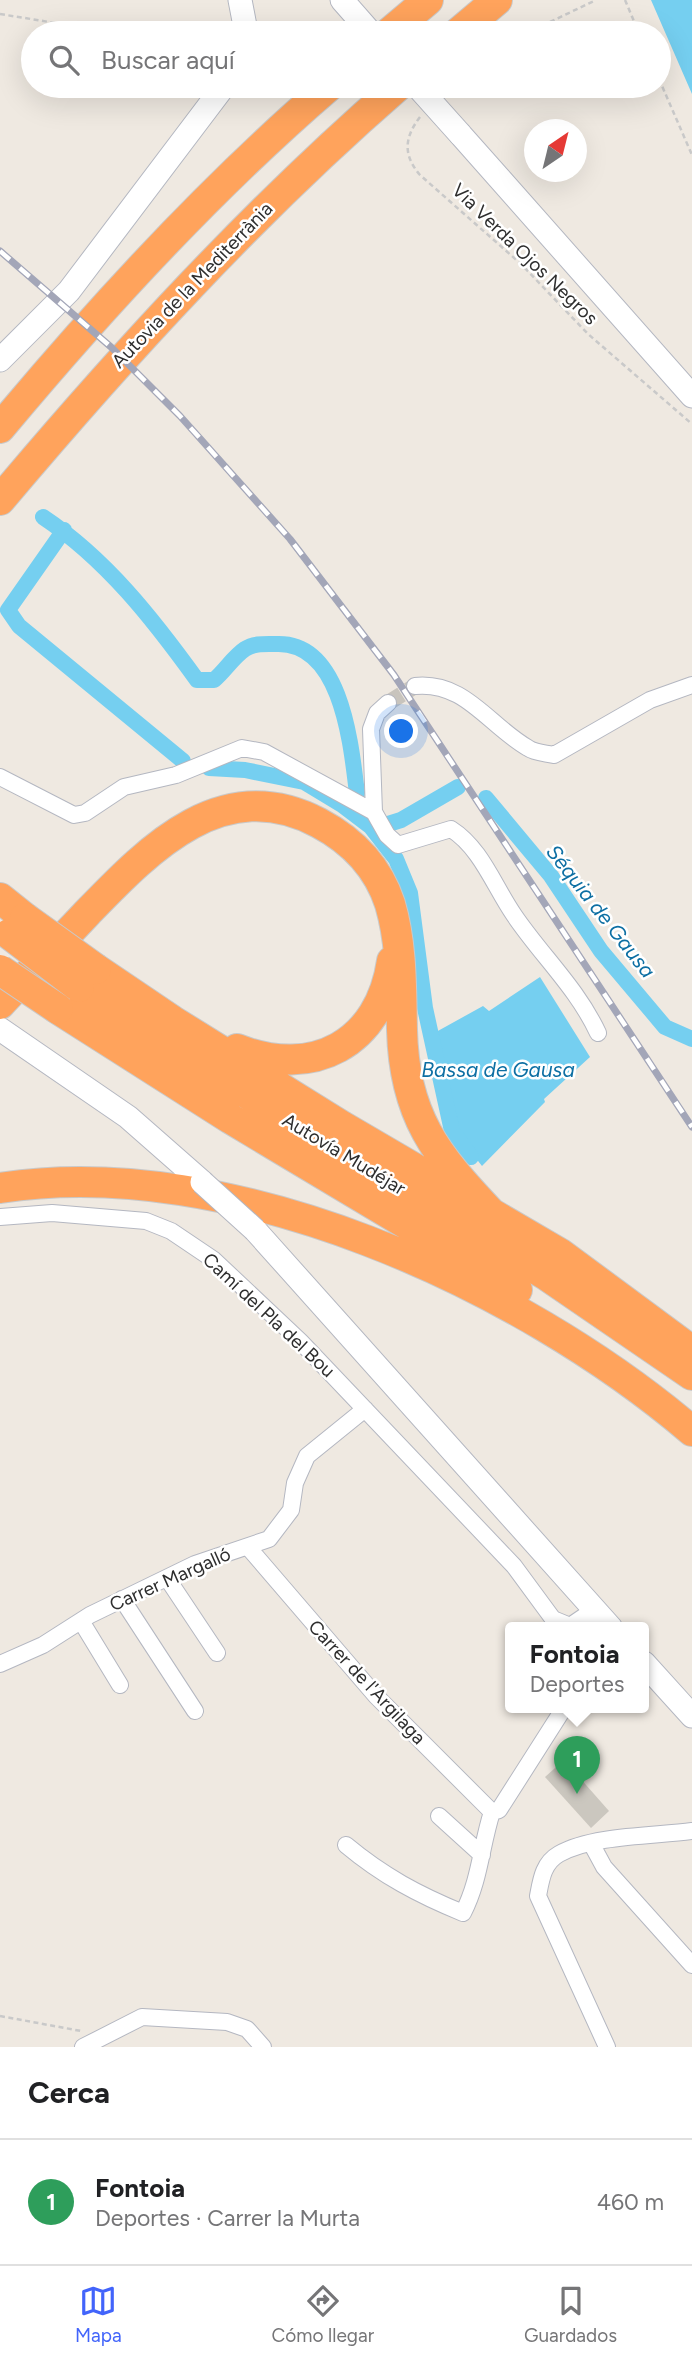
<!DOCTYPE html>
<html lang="es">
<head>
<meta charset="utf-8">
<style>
	:root { --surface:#fff; --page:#f6f6f6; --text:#202124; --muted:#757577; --line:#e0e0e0; --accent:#4264fb }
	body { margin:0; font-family:Figtree,sans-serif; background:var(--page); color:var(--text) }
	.compass { position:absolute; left:524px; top:119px; width:63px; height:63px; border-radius:50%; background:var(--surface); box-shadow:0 7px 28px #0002; rotate:35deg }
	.you { position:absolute; left:402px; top:732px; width:24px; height:24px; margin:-18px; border:5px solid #fff; border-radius:50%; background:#1a73e8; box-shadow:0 0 0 10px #1a73e833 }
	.badge { display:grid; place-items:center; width:46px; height:46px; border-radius:50%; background:var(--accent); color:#fff; font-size:23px; font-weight:700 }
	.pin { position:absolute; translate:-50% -58px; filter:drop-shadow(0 2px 4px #0008) }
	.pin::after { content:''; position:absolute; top:37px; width:24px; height:21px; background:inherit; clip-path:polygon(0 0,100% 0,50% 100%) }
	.popup { position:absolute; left:505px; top:1622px; width:144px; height:91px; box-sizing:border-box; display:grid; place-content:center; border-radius:7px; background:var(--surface); filter:drop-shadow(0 2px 5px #0005); font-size:23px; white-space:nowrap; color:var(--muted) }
	.popup b { font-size:26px; color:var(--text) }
	.popup::after { content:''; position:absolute; left:50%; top:100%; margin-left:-14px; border:14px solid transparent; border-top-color:var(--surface) }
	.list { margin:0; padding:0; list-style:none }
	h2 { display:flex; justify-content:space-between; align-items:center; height:91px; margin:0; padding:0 28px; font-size:30px }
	h2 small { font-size:23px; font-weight:400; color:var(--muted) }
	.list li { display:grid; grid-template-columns:46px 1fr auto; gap:21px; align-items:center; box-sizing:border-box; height:126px; padding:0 28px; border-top:2px solid var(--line) }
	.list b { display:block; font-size:26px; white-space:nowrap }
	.list p { margin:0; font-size:23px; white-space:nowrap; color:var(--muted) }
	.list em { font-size:23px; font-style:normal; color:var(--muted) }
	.icon { flex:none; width:38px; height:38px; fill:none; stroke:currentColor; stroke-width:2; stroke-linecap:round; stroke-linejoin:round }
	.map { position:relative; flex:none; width:692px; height:2047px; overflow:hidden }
	.search { position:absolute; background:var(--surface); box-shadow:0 7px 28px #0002; left:21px; right:21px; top:21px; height:77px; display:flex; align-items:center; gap:18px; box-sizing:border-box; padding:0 24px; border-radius:38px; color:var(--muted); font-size:26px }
	.sheet { height:217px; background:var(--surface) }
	nav { display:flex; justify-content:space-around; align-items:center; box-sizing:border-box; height:98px; border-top:2px solid var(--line); background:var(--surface); font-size:19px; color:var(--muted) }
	nav a { display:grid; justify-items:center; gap:4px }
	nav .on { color:var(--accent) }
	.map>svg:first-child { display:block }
	.water { fill:#75cff0 }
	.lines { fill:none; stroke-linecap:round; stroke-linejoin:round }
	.canal { stroke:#75cff0; stroke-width:16 }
	.building { fill:#cbc7bf }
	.street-tunnel { stroke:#c8c4bd; stroke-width:16; stroke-dasharray:16 8; stroke-linecap:butt }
	.street-casing { stroke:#b4b7c1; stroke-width:18 }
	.secondary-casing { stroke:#b4b7c1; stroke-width:25 }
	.highway-casing { stroke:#c9c9c9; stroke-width:32 }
	.path { stroke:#c9c9c9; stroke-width:2.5; stroke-dasharray:5 3.5; stroke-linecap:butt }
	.street { stroke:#fff; stroke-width:16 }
	.secondary { stroke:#fff; stroke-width:23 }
	.highway { stroke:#ffa35c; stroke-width:30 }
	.rail-casing { stroke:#a3a6b8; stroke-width:7 }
	.rail { stroke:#fff; stroke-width:4.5; stroke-dasharray:13; stroke-linecap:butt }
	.secondary-bridge-casing { stroke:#b4b7c1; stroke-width:25; stroke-linecap:butt }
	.highway-bridge-casing { stroke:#c9c9c9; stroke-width:32; stroke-linecap:butt }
	.secondary-bridge { stroke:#fff; stroke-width:23 }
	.highway-bridge { stroke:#ffa35c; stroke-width:30 }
	.labels { text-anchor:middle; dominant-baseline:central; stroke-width:5; stroke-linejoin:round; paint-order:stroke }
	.street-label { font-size:19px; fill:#2e2e2e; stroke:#fff }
	.water-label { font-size:21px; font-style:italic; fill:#0d6fa3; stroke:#fff }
</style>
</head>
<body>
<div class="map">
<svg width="692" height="2047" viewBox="0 0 692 2047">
	<rect width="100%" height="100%" fill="#efe9e1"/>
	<path class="water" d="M651,0h41v94z
		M540,977l50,80 -46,42 1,3 -63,64 -29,-37 -17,-97 47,-26 6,5z"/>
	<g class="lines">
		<path class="canal" d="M43,517c63,42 110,102 154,163h17c11,-9 19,-23 31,-31 9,-6 20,-5 31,-5 66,-3 75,101 81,149
			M64,530l-56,80 11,16 164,135
			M209,768l36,2 59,12 38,23 29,22 25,32 14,34 15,115 27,123 19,26
			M486,798l65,78 50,75 64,76 27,12
			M385,825l16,-5 57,-33"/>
	</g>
	<path class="building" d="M564,1760l45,51 -18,17 -46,-51z"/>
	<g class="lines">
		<path class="street-tunnel" d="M388,703l27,-17"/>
		<g class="street-casing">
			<path id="street" d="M415,686c50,-5 73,39 113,62 7,5 18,5 26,7l96,-55 42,-15
				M0,777l74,38 11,-2 39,-26 52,-12 66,-27 22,4 110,60 13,23 11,10 53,-16c30,19 43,57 63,86 27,40 63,73 84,118
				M374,812l-3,-83 6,-16 11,-10
				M0,1217l52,-4 94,8 25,10 43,29 86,81 214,225 39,53 17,7 25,-17
				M248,1547l128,149 116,116
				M167,1578l50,75
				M122,1599l73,112
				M81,1621l39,64
				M0,1664l43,-19 47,-30 105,-51 74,-25 22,-29 4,-27 12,-27 58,-47
				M439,1816l43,39
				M591,1843l13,24 88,98
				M346,1845c37,31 73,50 117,68 17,-33 18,-67 29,-101l7,-2 65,-102
				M83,2047l59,-30 85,5 20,7 16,18
				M607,2047l-69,-151c3,-16 5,-33 21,-42 33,-19 95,-18 133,-23"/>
		</g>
		<g class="secondary-casing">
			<path id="secondary" d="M240,0l5,26 -3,7
				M342,0l29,33
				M460,134l232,262
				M0,360l69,-69 155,-205
				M0,1029l128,88 74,65
				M255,1230l356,398
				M644,1663l48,53"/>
		</g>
		<g class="highway-casing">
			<path id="highway" d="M389,33l39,-33
				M458,33l39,-33
				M0,428c101,-121 209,-239 329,-342
				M0,500c124,-147 253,-288 398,-414
				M0,898l25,20
				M96,969l77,52 169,105 219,128 131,97
				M79,987l249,158 218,130 146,100
				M0,1004c29,-31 59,-61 88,-92 62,-64 135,-140 231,-89 34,18 59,44 71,81 12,41 11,84 12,126 2,86 34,125 90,184
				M58,1009l173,110 286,171
				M237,1049c76,30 143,-5 155,-88
				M0,1188c231,-36 519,96 692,243"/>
		</g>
		<path class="path" d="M625,0l14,33
			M0,14l117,19
			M527,33l69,-33
			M659,79l33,76
			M420,117c-16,21 -17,38 0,58l101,89 67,70 104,90
			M0,2016l81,15"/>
		<use href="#street" class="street"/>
		<use href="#secondary" class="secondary"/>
		<use href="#highway" class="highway"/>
		<g class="rail-casing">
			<path id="rail" d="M0,251l111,96 69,69 110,123 104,136 298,452"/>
		</g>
		<use href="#rail" class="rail"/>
		<g class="secondary-bridge-casing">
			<path id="secondary-bridge" d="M417,86l43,48
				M202,1182l53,48"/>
		</g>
		<g class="highway-bridge-casing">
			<path id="highway-bridge" d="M25,918l71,51
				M9,934l70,53
				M0,970l58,39"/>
		</g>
		<use href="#secondary-bridge" class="secondary-bridge"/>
		<use href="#highway-bridge" class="highway-bridge"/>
	</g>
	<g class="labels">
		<g class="street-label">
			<text transform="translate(525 254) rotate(44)">Via Verda Ojos Negros</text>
			<text transform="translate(192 285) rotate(-46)">Autovia de la Mediterrània</text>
			<text transform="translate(344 1154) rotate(31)">Autovía Mudéjar</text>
			<text transform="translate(269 1315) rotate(43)">Camí del Pla del Bou</text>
			<text transform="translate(170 1579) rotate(-24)">Carrer Margalló</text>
			<text transform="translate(367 1682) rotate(47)">Carrer de l'Argilaga</text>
		</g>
		<g class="water-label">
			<text transform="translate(601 911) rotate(52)">Séquia de Gausa</text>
			<text x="498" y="1069">Bassa de Gausa</text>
		</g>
	</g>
</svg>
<svg class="compass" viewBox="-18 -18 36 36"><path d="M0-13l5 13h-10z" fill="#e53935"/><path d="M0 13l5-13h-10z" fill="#757577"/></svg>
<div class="you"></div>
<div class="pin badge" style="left:577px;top:1794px;background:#2e9e5b">1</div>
<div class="popup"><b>Fontoia</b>Deportes</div>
<div class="search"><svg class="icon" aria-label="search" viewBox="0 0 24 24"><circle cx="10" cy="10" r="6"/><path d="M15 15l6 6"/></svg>Buscar aquí</div>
</div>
<section class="sheet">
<h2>Cerca<small></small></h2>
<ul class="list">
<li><span class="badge" style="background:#2e9e5b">1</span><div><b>Fontoia</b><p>Deportes · Carrer la Murta</p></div><em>460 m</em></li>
</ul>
</section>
<nav>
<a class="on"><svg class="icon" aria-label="map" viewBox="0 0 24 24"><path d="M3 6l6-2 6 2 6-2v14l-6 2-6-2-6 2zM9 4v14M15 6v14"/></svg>Mapa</a>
<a><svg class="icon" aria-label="directions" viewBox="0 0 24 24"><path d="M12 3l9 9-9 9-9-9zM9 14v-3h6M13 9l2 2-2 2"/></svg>Cómo llegar</a>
<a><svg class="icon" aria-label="saved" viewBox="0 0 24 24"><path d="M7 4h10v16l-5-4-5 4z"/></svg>Guardados</a>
</nav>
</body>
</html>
